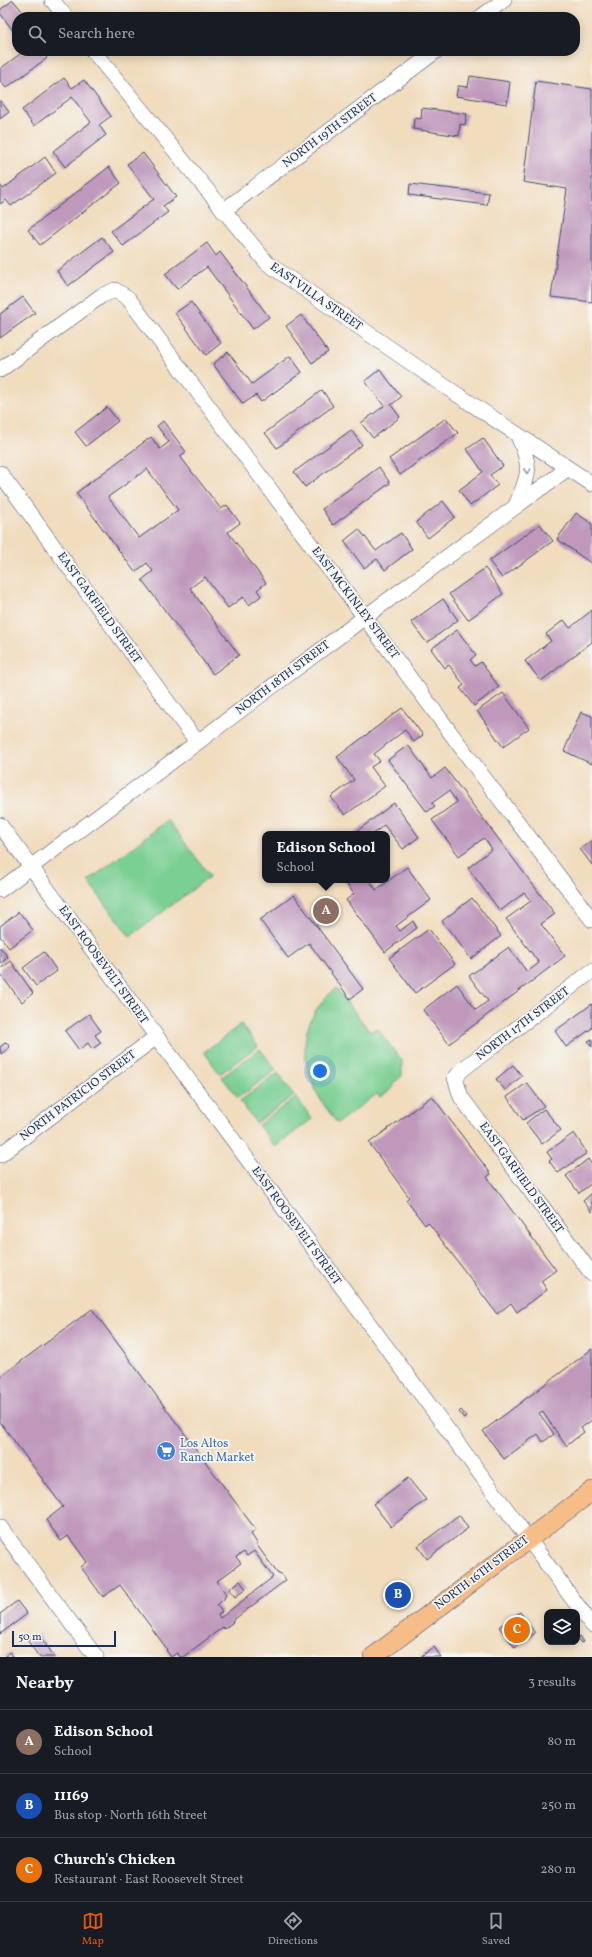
<!DOCTYPE html>
<html lang="en">
<head>
<meta charset="utf-8">
<style>
	:root { --surface:#171b24; --page:#242831; --text:#f1f3f6; --muted:#9ea1a6; --line:#363941; --accent:#ea580c }
	body { margin:0; font-family:Vollkorn,serif; background:var(--page); color:var(--text) }
	.controls { position:absolute; right:12px; bottom:12px; display:grid; overflow:hidden; border-radius:8px; box-shadow:0 2px 10px #0003 }
	.controls button { width:36px; height:36px; display:grid; place-items:center; padding:0; border:0; border-bottom:1px solid var(--line); background:var(--surface); color:var(--text); font:20px sans-serif }
	.scale { position:absolute; left:12px; bottom:10px; width:104px; box-sizing:border-box; padding-left:4px; border:2px solid #1b2f5e; border-top:0; font-size:11px; line-height:14px; white-space:nowrap; color:#1b2f5e; -webkit-text-stroke:3px #f6f6f2; paint-order:stroke }
	.you { position:absolute; left:320px; top:1071px; width:14px; height:14px; margin:-10px; border:3px solid #fff; border-radius:50%; background:#1a73e8; box-shadow:0 0 0 6px #1a73e833 }
	.badge { display:grid; place-items:center; width:26px; height:26px; border-radius:50%; background:var(--accent); color:#fff; font-size:13px; font-weight:700 }
	.pin { position:absolute; translate:-50% -50%; border:2px solid #fff; box-shadow:0 1px 4px #0006 }
	.popup { position:absolute; left:262px; top:831px; width:128px; height:52px; box-sizing:border-box; display:grid; place-content:center; border-radius:8px; background:var(--surface); filter:drop-shadow(0 1px 3px #0005); font-size:13px; white-space:nowrap; color:var(--muted) }
	.popup b { font-size:15px; color:var(--text) }
	.popup::after { content:''; position:absolute; left:50%; top:100%; margin-left:-8px; border:8px solid transparent; border-top-color:var(--surface) }
	.list { margin:0; padding:0; list-style:none }
	h2 { display:flex; justify-content:space-between; align-items:center; height:52px; margin:0; padding:0 16px; font-size:17px }
	h2 small { font-size:13px; font-weight:400; color:var(--muted) }
	.list li { display:grid; grid-template-columns:26px 1fr auto; gap:12px; align-items:center; box-sizing:border-box; height:64px; padding:0 16px; border-top:1px solid var(--line) }
	.list b { display:block; font-size:15px; white-space:nowrap }
	.list p { margin:0; font-size:13px; white-space:nowrap; color:var(--muted) }
	.list em { font-size:13px; font-style:normal; color:var(--muted) }
	.icon { flex:none; width:22px; height:22px; fill:none; stroke:currentColor; stroke-width:2; stroke-linecap:round; stroke-linejoin:round }
	.map { position:relative; flex:none; width:592px; height:1657px; overflow:hidden }
	.search { position:absolute; background:var(--surface); box-shadow:0 2px 10px #0003; left:12px; right:12px; top:12px; height:44px; display:flex; align-items:center; gap:10px; box-sizing:border-box; padding:0 14px; border-radius:16px; color:var(--muted); font-size:15px }
	.sheet { height:244px; background:var(--surface) }
	nav { display:flex; justify-content:space-around; align-items:center; box-sizing:border-box; height:56px; border-top:1px solid var(--line); background:var(--surface); font-size:11px; color:var(--muted) }
	nav a { display:grid; justify-items:center; gap:2px }
	nav .on { color:var(--accent) }
	.map>svg:first-child { display:block }
	.green { fill:#7acf93; stroke:#4a7f78 }
	.building { fill:#bf98bc; fill-rule:evenodd }
	.lines { fill:none; stroke-linecap:round; stroke-linejoin:round }
	.minor-casing { stroke:#3b496c; stroke-width:16 }
	.major-casing { stroke:#3b496c; stroke-width:20 }
	.minor { stroke:#fff; stroke-width:15 }
	.major { stroke:#f7bd88; stroke-width:19 }
	.oneway { stroke:#8d97ae }
	.labels { text-anchor:middle; dominant-baseline:central; stroke-width:3.5; stroke-linejoin:round; paint-order:stroke }
	.street-label { font-size:12px; fill:#1b2f5e; stroke:#f6f6f2 }
	.shop-label { font-size:12px; fill:#366cbe; stroke:#f6f6f2; text-anchor:start }
</style>
</head>
<body>
<div class="map">
<svg width="592" height="1657" viewBox="0 0 592 1657">
	<rect width="100%" height="100%" fill="#f6f6f2"/>
	<filter id="ink" filterUnits="userSpaceOnUse"><feTurbulence type="fractalNoise" baseFrequency=".025" numOctaves="2"/><feDisplacementMap in="SourceGraphic" scale="8" xChannelSelector="R" yChannelSelector="G"/><feConvolveMatrix kernelMatrix="1 2 1 2 8 2 1 2 1" color-interpolation-filters="sRGB"/></filter>
	<filter id="wash" filterUnits="userSpaceOnUse"><feTurbulence type="fractalNoise" baseFrequency=".012" numOctaves="4" result="noise"/><feDisplacementMap in="SourceGraphic" scale="16" xChannelSelector="R" yChannelSelector="G"/><feGaussianBlur stdDeviation="0.9" result="paint"/><feColorMatrix in="noise" values="0 0 0 0 0 0 0 0 0 0 0 0 0 0 0 0 0 1.4 0 .05"/><feComposite in="paint" operator="in"/></filter>
	<g filter="url(#wash)">
		<rect width="100%" height="100%" fill="#f1dcbe"/>
		<path class="green" d="M168,820l42,56 -80,61 -42,-56z
			M336,988l34,44 7,-4 25,33v15l-10,8 2,3 -14,10 -3,-3 -40,29c-6,-9 -14,-18 -19,-28 -21,-41 -18,-76 18,-107z
			M241,1024l17,22 -38,28 -16,-22z
			M260,1049l16,21 -38,28 -16,-21z
			M278,1073l16,22 -38,28 -16,-22z
			M296,1097l16,22 -37,28 -17,-22z"/>
		<g id="blocks">
			<path class="building" d="M13,0l14,17h-10v19l-17,-23v-3z
				M24,51h18l5,7 -41,30 -6,-7v-12z
				M470,76l40,6 -3,22 -51,-8 2,-10 10,1z
				M64,78l8,10 12,-8 27,36 -12,9 7,10 -41,32 -12,-16 38,-29 -19,-25 -38,29 -12,-16z
				M536,81l56,8v213l-41,-5 16,-108 -44,-7z
				M0,100l9,12 -9,7z
				M422,108l45,6 -2,11 -5,-1 -1,12 -46,-7 1,-11 7,1z
				M143,153l33,44 -13,9 5,6 -45,34 -12,-15 43,-32 -27,-35z
				M45,157l11,16 -45,33 -5,-6 -6,4v-19l3,4z
				M109,167l12,16 -81,62 -12,-15z
				M410,184l79,9 -2,12 -78,-10z
				M102,237l12,15 -46,34 -11,-15z
				M207,243l9,13 4,-4 49,65 -16,12 -46,-62 -30,22 -12,-15z
				M23,297l12,16 -35,25v-24z
				M191,302l30,41 -15,12 -31,-42z
				M301,315l27,37 -16,11 -26,-37z
				M228,352l24,32 38,-28 12,16 -41,30 -5,-7 -13,9 -30,-40z
				M380,369l21,28 -10,8 9,12 -27,21 -12,-15 23,-17 -19,-25z
				M322,390l11,16 -56,42 -12,-15z
				M107,407l11,14 -32,25 -11,-14z
				M446,418l12,15 -58,42 -11,-16z
				M163,421l23,31 -6,4 12,16 29,37 6,-4 13,18 -12,9 38,51 -9,7 4,6 -12,9 -6,-8 -15,11 -23,-31 -15,11 49,67 -26,19 -71,-94 11,-9 -6,-8 -12,9 -59,-79 75,-56 9,12 9,-7 -12,-16zM147,469l31,41 -39,28 -31,-41z
				M351,430l11,15 -57,42 -11,-15z
				M483,438l20,28 -13,9 8,10 -28,21 -11,-16 24,-18 -16,-23z
				M379,467l11,16 -57,42 -11,-16z
				M443,501l12,16 -27,21 -12,-16z
				M576,513l16,11v40l-35,-25z
				M540,524l13,17 -51,37 -13,-17z
				M359,529l17,22 25,-18 11,16 -27,21 -8,-11 -13,9 -20,-27z
				M485,568l18,26 -35,26 -19,-26z
				M443,599l15,21 -31,23 -16,-21z
				M592,610v32l-51,39 -16,-20 26,-20 -5,-7 18,-14 6,8z
				M457,630l19,25 -6,5 5,6 6,-4 18,25 -25,19 -14,-18 4,-3 -15,-20 -4,3 -14,-19z
				M503,693l26,35 -26,19 -26,-36z
				M402,708l21,27 -9,7 -9,-12 -31,24 6,7 -9,6 14,19 -40,29 -14,-18 23,-17 -17,-23z
				M581,712l11,4v48l-28,-13z
				M408,745l24,33 13,-10 110,146 -14,10 24,32 -116,88 -26,-34 34,-26 19,26 12,-9 -19,-25 40,-29 18,25 12,-9 -33,-44 25,-18 -7,-8 -24,18 -32,-43 24,-19 -8,-11 -25,18 -27,-36 25,-18 -8,-11 -17,12 3,3 -8,6 -39,-52z
				M394,803l25,34 -16,12 -19,-24 -11,9h-20z
				M592,840v25l-12,-16z
				M407,867l24,33 -35,26 4,5 13,-10 4,7 -32,24 -39,-52 8,-6 -9,-12 3,-2h21l7,10z
				M294,895l69,94 -13,10 -41,-56 -21,15 -28,-38z
				M472,898l29,38 -30,23 -29,-38z
				M19,912l14,18 -24,18 -9,-12v-10z
				M429,929l26,35 -40,29 -26,-35z
				M0,947l8,10 -8,7z
				M44,952l13,19 -21,15 -13,-18z
				M11,961l22,32 -11,9 -22,-28v-5z
				M592,1004v24l-26,19 -11,-16z
				M89,1014l12,17 -6,4 6,8 -9,6 -4,-6 -9,7 -14,-19z
				M592,1039v8l-4,-6z
				M6,1042l4,5 -9,7 -1,-7z
				M513,1065l9,11 -17,14 -9,-11z
				M527,1083l17,23 -21,14 -16,-23z
				M432,1096l59,78 -4,3 69,93 -15,11 6,9 -30,22 -6,-9 -14,11 -69,-92 -3,3 -19,-25 3,-3 -40,-54z
				M544,1109l17,21 -19,14 -16,-21z
				M574,1133l13,20 -29,20 -9,-12 3,-2 -5,-7z
				M588,1159l4,6v18l-13,10 -13,-17z
				M592,1193v19l-9,-11z
				M92,1309l164,221 -5,4 6,9 -1,1 22,30 2,-1 6,7 -54,41 1,1 -9,7 -1,-2 -40,30h-3l-3,-4 -6,4 -5,-7 1,-1 -47,-64 -17,12 -22,-30 6,-5 -19,-26 -7,5 -15,-21 17,-13 -63,-85v-45zM254,1551l19,26 -53,41 -2,-3 4,-3 -5,-7 7,-6 2,-5 -9,-13 24,-18 -5,-6 8,-5 3,4z
				M592,1349v71l-11,8 3,4 -18,14 -24,-35 -3,2 15,21 -11,8 -5,-8 -34,25 -21,-28z
				M461,1410l5,6 -2,2 -5,-6z
				M408,1478l18,22 -35,27 -18,-23z
				M459,1515l9,13 -41,31 -9,-13z
				M240,1581l6,8 -11,8 -6,-8z
				M402,1591l2,2 -7,5 -2,-2z
				M17,1601l10,13 -27,20v-20z
				M520,1612l15,21 -20,15 -16,-21z
				M38,1634l17,23h-16l-11,-16z
				M579,1636l4,6 -2,1 -4,-5z
				M434,1647l7,10h-21z
				M10,1652l3,5h-9z"/>
		</g>
	</g>
	<g filter="url(#ink)">
		<use href="#blocks" fill-opacity="0" stroke="#3b496c" stroke-width="1"/>
		<g class="lines">
			<g class="minor-casing">
				<path id="minor" d="M52,0l14,17
					M481,17l23,-17
					M93,51l174,212 170,118 155,103
					M223,211l213,-160
					M0,370l101,-74 14,-6 13,8 356,480 108,142
					M0,473l197,269
					M516,505c14,-31 16,-38 2,-69
					M0,825l592,800
					M0,890l365,-273 202,-148
					M592,971l-129,98 -8,9 6,19 131,177
					M0,1155l156,-118
					M0,1527l96,130"/>
			</g>
			<g class="major-casing">
				<path id="major" d="M373,1657l219,-166"/>
			</g>
			<use href="#minor" class="minor"/>
			<use href="#major" class="major"/>
		</g>
		<defs><path id="oneway-chevron" d="M-2-3.5L2.5 0L-2 3.5" fill="none" stroke-width="1.6" stroke-linecap="round" stroke-linejoin="round"/></defs>
		<use class="oneway" href="#oneway-chevron" transform="translate(527 471) rotate(93)"/>
	</g>
	<defs>
		<g id="supermarket-disc" transform="scale(1)"><circle r="9.5" fill="#3f7fe0" stroke="#f6f6f2"/><path d="M-6-5.5h2.5l.6 2H6L4.5 2H-2.5L-4.4-4H-6ZM-1.5 3.2a1.3 1.3 0 1 0 .1 0ZM3 3.2a1.3 1.3 0 1 0 .1 0Z" fill="#fff"/></g>
	</defs>
	<g fill-rule="evenodd">
		<use href="#supermarket-disc" x="166" y="1451"/>
	</g>
	<g class="labels">
		<g class="street-label">
			<text transform="translate(330 131) rotate(-37)">NORTH 19TH STREET</text>
			<text transform="translate(316 297) rotate(35)">EAST VILLA STREET</text>
			<text transform="translate(355 603) rotate(53)">EAST MCKINLEY STREET</text>
			<text transform="translate(99 608) rotate(54)">EAST GARFIELD STREET</text>
			<text transform="translate(283 678) rotate(-37)">NORTH 18TH STREET</text>
			<text transform="translate(103 965) rotate(54)">EAST ROOSEVELT STREET</text>
			<text transform="translate(523 1024) rotate(-37)">NORTH 17TH STREET</text>
			<text transform="translate(78 1096) rotate(-37)">NORTH PATRICIO STREET</text>
			<text transform="translate(521 1178) rotate(54)">EAST GARFIELD STREET</text>
			<text transform="translate(296 1226) rotate(54)">EAST ROOSEVELT STREET</text>
			<text transform="translate(482 1573) rotate(-37)">NORTH 16TH STREET</text>
		</g>
		<g class="shop-label">
			<text x="180" y="1444">Los Altos<tspan x="180" dy="14">Ranch Market</tspan></text>
		</g>
	</g>
</svg>
<div class="controls">
<button><svg class="icon" aria-label="layers" viewBox="0 0 24 24"><path d="M12 4l9 5-9 5-9-5zM3 14l9 5 9-5"/></svg></button>
</div>
<div class="scale">50 m</div>
<div class="you"></div>
<div class="pin badge" style="left:326px;top:911px;background:#8d6e63">A</div>
<div class="popup"><b>Edison School</b>School</div>
<div class="pin badge" style="left:398px;top:1595px;background:#1a4fb4">B</div>
<div class="pin badge" style="left:517px;top:1630px;background:#e8710a">C</div>
<div class="search"><svg class="icon" aria-label="search" viewBox="0 0 24 24"><circle cx="10" cy="10" r="6"/><path d="M15 15l6 6"/></svg>Search here</div>
</div>
<section class="sheet">
<h2>Nearby<small>3 results</small></h2>
<ul class="list">
<li><span class="badge" style="background:#8d6e63">A</span><div><b>Edison School</b><p>School</p></div><em>80 m</em></li>
<li><span class="badge" style="background:#1a4fb4">B</span><div><b>11169</b><p>Bus stop · North 16th Street</p></div><em>250 m</em></li>
<li><span class="badge" style="background:#e8710a">C</span><div><b>Church's Chicken</b><p>Restaurant · East Roosevelt Street</p></div><em>280 m</em></li>
</ul>
</section>
<nav>
<a class="on"><svg class="icon" aria-label="map" viewBox="0 0 24 24"><path d="M3 6l6-2 6 2 6-2v14l-6 2-6-2-6 2zM9 4v14M15 6v14"/></svg>Map</a>
<a><svg class="icon" aria-label="directions" viewBox="0 0 24 24"><path d="M12 3l9 9-9 9-9-9zM9 14v-3h6M13 9l2 2-2 2"/></svg>Directions</a>
<a><svg class="icon" aria-label="saved" viewBox="0 0 24 24"><path d="M7 4h10v16l-5-4-5 4z"/></svg>Saved</a>
</nav>
</body>
</html>
